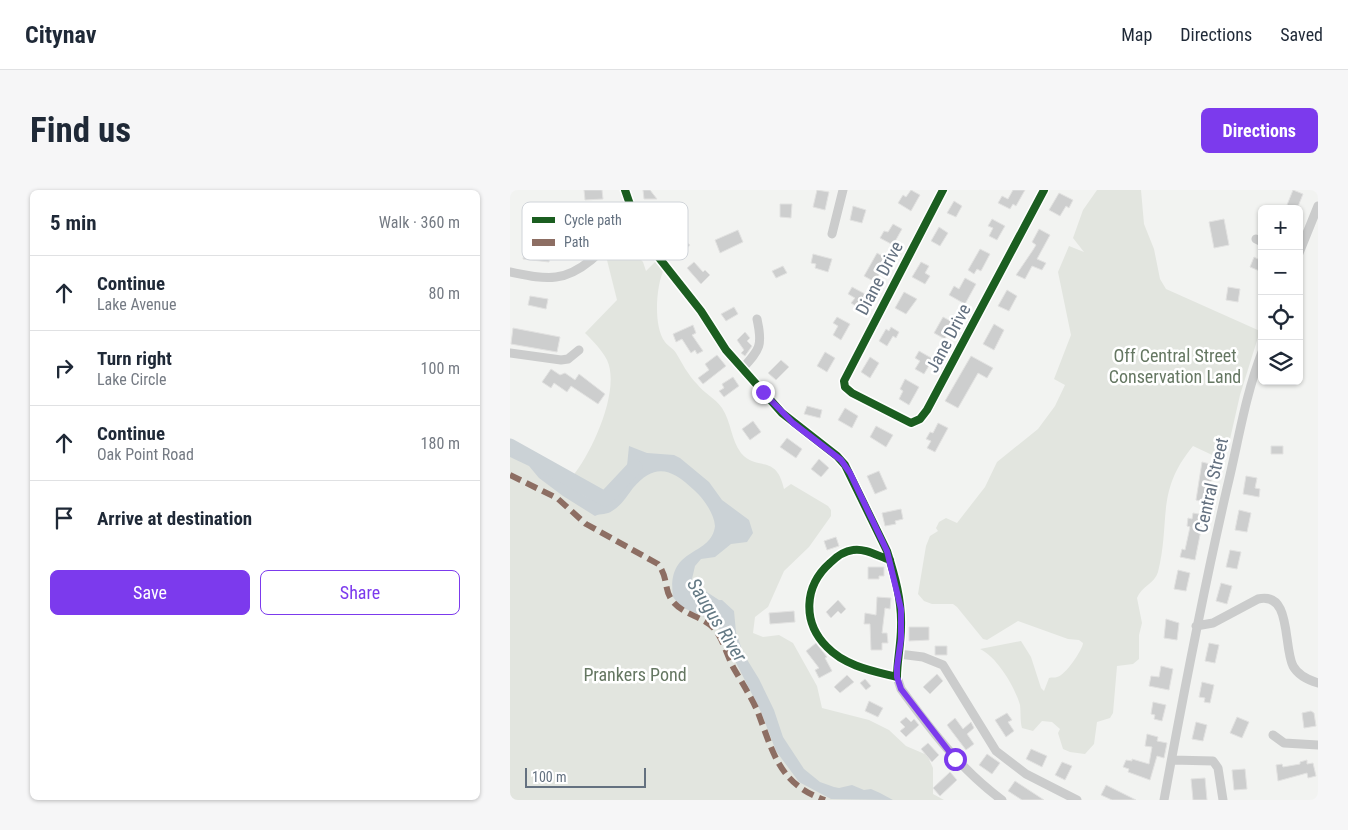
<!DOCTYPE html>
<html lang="en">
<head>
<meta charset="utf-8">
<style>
	:root { --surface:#fff; --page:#f6f6f7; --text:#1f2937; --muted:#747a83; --line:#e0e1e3; --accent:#7c3aed }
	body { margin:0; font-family:"Roboto Condensed",sans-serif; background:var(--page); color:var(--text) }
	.controls { position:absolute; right:15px; top:15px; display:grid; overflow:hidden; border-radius:8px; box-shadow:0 1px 4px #0004 }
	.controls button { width:45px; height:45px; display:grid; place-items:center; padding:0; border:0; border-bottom:1px solid var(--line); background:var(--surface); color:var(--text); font:25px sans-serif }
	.scale { position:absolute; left:15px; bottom:12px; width:121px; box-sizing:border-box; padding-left:5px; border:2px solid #647180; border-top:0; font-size:14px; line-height:18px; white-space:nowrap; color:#647180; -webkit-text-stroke:4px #fff; paint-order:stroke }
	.stop { position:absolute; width:15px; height:15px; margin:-11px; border:4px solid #7c3aed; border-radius:50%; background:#fff }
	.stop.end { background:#7c3aed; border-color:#fff; box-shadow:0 1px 5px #0008 }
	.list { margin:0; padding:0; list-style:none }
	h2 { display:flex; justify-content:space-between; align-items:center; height:65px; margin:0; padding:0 20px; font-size:21px }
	h2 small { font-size:16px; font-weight:400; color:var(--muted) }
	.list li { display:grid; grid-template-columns:32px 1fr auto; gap:15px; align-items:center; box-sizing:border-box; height:75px; padding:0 20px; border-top:1px solid var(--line) }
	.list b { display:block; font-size:19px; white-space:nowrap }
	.list p { margin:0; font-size:16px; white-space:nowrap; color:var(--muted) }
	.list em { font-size:16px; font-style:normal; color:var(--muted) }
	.actions { display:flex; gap:10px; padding:15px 20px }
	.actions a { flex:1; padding:11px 0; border:1px solid var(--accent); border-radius:8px; text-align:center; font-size:18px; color:var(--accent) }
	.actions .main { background:var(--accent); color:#fff }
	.icon { flex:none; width:28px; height:28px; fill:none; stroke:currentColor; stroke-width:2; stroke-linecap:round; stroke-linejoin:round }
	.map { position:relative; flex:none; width:808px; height:610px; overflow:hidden; border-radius:8px }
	header { display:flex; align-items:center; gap:30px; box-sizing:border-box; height:70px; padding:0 25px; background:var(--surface); border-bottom:1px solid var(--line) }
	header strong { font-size:24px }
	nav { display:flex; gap:28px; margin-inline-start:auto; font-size:18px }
	.intro { display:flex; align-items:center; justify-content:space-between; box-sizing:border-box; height:120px; padding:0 30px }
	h1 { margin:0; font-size:35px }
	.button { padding:12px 22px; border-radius:8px; background:var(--accent); color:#fff; font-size:18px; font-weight:700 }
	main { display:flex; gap:30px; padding:0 30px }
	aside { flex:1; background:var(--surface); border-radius:8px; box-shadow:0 1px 4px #0004 }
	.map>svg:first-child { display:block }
	.green { fill:#e2e5df }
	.water { fill:#cbd2d6 }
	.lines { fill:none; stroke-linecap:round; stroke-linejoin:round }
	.river { stroke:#cbd2d6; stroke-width:15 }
	.building { fill:#cdcece; stroke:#e2e2e1 }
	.minor { stroke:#cbcccc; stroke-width:9 }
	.quiet { stroke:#8d6e63; stroke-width:6; stroke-dasharray:12 6; stroke-linecap:butt }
	.cycleway-casing { stroke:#fff; stroke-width:11 }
	.cycleway { stroke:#1b5e20; stroke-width:8 }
	.route { stroke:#7c3aed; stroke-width:6 }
	.labels { text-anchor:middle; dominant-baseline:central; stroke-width:5; stroke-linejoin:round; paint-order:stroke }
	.street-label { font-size:18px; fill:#647180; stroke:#fff }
	.park-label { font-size:18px; fill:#657762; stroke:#fff }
	.water-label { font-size:19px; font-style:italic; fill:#647984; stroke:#fff }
	.key { fill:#fff; stroke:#d0d4d9; stroke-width:1 }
	.key-label { font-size:14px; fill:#647180 }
</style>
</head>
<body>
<header>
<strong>Citynav</strong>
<nav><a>Map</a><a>Directions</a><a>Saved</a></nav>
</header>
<div class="intro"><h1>Find us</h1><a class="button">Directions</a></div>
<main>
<aside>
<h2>5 min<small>Walk · 360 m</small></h2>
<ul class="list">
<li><svg class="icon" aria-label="ahead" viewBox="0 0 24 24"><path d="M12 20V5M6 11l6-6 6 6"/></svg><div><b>Continue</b><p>Lake Avenue</p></div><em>80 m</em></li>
<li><svg class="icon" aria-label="right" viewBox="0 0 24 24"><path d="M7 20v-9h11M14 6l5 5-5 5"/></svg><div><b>Turn right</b><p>Lake Circle</p></div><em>100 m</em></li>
<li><svg class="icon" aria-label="ahead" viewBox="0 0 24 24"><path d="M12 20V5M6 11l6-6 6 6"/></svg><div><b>Continue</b><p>Oak Point Road</p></div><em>180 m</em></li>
<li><svg class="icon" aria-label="arrive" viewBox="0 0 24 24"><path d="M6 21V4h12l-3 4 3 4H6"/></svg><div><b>Arrive at destination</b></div></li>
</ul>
<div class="actions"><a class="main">Save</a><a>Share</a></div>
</aside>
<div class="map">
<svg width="808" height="610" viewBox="0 0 808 610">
	<rect width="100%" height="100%" fill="#f2f3f1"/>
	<path class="green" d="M587,0h44l3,34 10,25 6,30 6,10 94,42 -20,64 -15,66 -32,-15c-38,46 -22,74 -35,126 -3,11 -17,15 -21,26l5,25 -3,12v24l-6,5 -16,2 -4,47 -3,5 -13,4 -3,22 -9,10 -15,-2 -7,-3 -5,-16 2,-4 -8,-7 -10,-1 -9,10 -11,-3c-2,-7 -1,-15 -2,-23 -5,-18 -23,-48 -40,-56l41,-8 10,16 10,31 3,3 5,-13c3,-1 6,0 8,-1 8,-1 26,-28 26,-34l-4,-3 -11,-1 -50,-18 -31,19 -4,-1 -26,-32 -4,-3h-21l-8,-3 -6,-7 8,-48 4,-10 8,-5 -2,-3 3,-6 7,-4 11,5 28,-36 12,-25 41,-33 17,-23 10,-21 -11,-6 17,-44 -13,-63 11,-26 15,6 -11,-14 10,-28z
		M121,59l12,13 3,9 12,-12 6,10c-8,17 -11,57 1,73 3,4 8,6 11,11 6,10 12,22 21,31 7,9 18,14 25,24 9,13 9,32 19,45 16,19 35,0 43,36l7,-5 37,22 3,4v6l-22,31 -25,24 -16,36 -13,10 -2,16 10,4 16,-2 14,8 24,43 5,22 47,12 20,10 17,16 21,9 6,13v26l11,6h-434v-352l52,31 10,-2c20,-24 49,-87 35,-117 -5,-10 -14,-19 -22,-27l32,-33 -10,-40 7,-7z"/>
	<path class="water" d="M0,255c8,3 18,7 25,11 8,6 17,12 25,19 15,13 33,36 56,20l11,-29 2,-20 18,7 27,2 6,3 29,24 13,18 27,20 4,13 -6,9 -16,2 -16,13 -14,2 -6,7 -3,13 4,6 23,15h3l12,11 2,21 7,21 16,26 15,31 9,27 21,32 16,13 14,5 5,1 13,-3 12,5 7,-1 9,4 13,7 -62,-1 -32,-17 -23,-31 -15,-39 -42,-83 -14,-12 -24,-10 -8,-10c-7,-52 38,-39 42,-71 -1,-13 -12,-28 -21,-36 -22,-21 -39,-28 -61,-2 -7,9 -11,17 -21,23 -5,4 -11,2 -17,5l-32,-20 -24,-18 -10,-12 -19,-9z"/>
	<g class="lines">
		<path class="river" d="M0,256l95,53 30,-32"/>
	</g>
	<path class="building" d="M74,0h18l1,9 -18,1z
		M133,0h7l7,9h-13z
		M307,0l12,2 -4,18 -12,-3z
		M401,0l9,5 -9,16 -13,-8 5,-8 3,2z
		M503,0h12l-9,16 -3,-2 -3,5 -12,-6 4,-7 6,3z
		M783,0l10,4 -6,15 -10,-4z
		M549,3l14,7 -4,8 -3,-2 -6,10 -11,-6z
		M444,11l8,5 -6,11 -9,-4z
		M270,14h12l-1,14 -11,-1z
		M343,16l13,4 -4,13 -12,-3z
		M482,29l13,7 -8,14 -8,-4 4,-8 -5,-2z
		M714,29l5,26 -15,3 -5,-26z
		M383,34l9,5 -9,16 -13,-7 4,-7 4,1z
		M429,37l9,6 -8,13 -9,-5z
		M529,39l11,6 -13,24 9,4 -4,7 -10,-4 -7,13 -9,-4 17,-25 3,-5 -4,-3z
		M228,40l5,12 -23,11 -5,-13z
		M174,50l6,5 -10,11 -6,-5z
		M15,55l26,3 -2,14 -26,-3z
		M470,59l10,5 -9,17 -4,-2 -3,5 -6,-4z
		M367,63l7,4 -3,7 3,2 -9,16 -11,-6z
		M303,64l19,5 -4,13 -13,-4 1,-4 -5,-1z
		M744,67l8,4v11l-12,-5z
		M184,72l9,10 2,-2 5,5 -9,9 -14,-16z
		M411,72l8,4 -4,7 5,3 -5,8 -13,-7z
		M273,76l4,7 -11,5 -4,-7z
		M455,88l11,6 -11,20 -16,-9 5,-9 5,3z
		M342,97l15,8 -8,13 -8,-5 4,-5 -7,-4z
		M718,97l12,2 -2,13 -12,-2z
		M497,100l10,6 -8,15 -11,-5z
		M394,102l13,7 -11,15 -11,-6z
		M20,106l18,3 -2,10 -18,-4z
		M224,117l4,7 -12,7 -5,-7z
		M327,127l13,7 -9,16 -8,-5 5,-9 -5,-3z
		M433,127l11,6 -9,16 -11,-6z
		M484,134l10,6 -10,20 -11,-6z
		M183,135l3,8 -4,2 11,16 -6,3 -2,-4 -4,3 -9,-14 -6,3 -3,-8z
		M381,137l8,5 -3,6 -3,-2 -6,10 -8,-5 7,-12 3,2z
		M3,138l47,9 -3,15 -46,-8z
		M235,142l5,6 -3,3 5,5 -7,10 -4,-3 3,-3 -7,-10z
		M409,161l14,8 -9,15 -9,-5 5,-8 -5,-3z
		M315,162l10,6 -8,14 -10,-6z
		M207,165l9,11 -23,18 -5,-6 11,-8 -4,-6z
		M461,166l22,12 -6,10 -9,-5 -20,35 -13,-7z
		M360,167l9,6 -9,15 -9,-6z
		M271,170l8,7 -13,13 -8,-7z
		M41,179l9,6 5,-2 10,7 4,-6 26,20 -7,10 -27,-18 -4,6 -13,-9 -3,5 -9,-6z
		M223,187l6,9 -15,11 -5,-6 5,-3 -2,-4z
		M395,189l14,8 -10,18 -10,-6 4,-8 -3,-2z
		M297,216l15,4 -2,8 -16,-4z
		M335,218l13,8 -6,12 -14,-8z
		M243,231l8,11 -11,8 -8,-11z
		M428,233l10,5 -13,24 -8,-4 4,-7 -5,-2 4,-7 3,1z
		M366,236l17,9 -7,12 -16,-10z
		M277,248l15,11 -6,9 -16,-11z
		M761,256h12v8h-12z
		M309,269l10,9 -8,9 -10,-8z
		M692,272l12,3 -6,33 -3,-1 -1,5 -8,-2z
		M369,281l8,18 -12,5 -8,-18z
		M736,286l11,2 -2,10 5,1 -1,8 -16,-3z
		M391,319l2,10 -8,2 1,3 -11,2 -3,-13z
		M729,320l12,3 -4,19 -12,-2z
		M683,323l11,2 -9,45 -15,-3 2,-8 3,1 5,-23 -3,-1 1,-8 4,1z
		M326,347l3,9 -12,4 -3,-9z
		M720,360l11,2 -4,17 -11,-2z
		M358,377h16v9h-5v3h-11z
		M668,380l12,3 -4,18 -12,-2z
		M711,393l11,3 -5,18 -11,-3z
		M367,407l14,1 -1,11 -5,-1 -3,25h5l1,10h-6v7h-11l-1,-26h-6l1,-11 11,2z
		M328,410l8,9 -5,5 -3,-3 -7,7 -5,-6z
		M284,421l1,11 -25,2 -1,-11z
		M656,429l13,4 -2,17 -13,-2z
		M399,437h20v13l-20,1z
		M306,453l11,14 -2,1 7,13 -13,7 -4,-8 4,-2 -13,-17z
		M699,453l10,2 -4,18 -10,-2z
		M425,456h12v9h-12z
		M651,476l12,3 -4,21 -20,-4 2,-10 8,1z
		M427,484l6,7 -13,13 -7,-7z
		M337,485l7,7 -14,11 -6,-6z
		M355,489l6,7 -5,4 -6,-7z
		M692,492l12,3 -4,18 -6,-1 1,-4 -6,-1z
		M359,511l14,7 -5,9 -13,-6z
		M643,512l13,3 -4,16 -8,-2 1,-4 -4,-1z
		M801,521l3,2 2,13 -12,2 -2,-15z
		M497,523l5,7 -4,2 6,9 -8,6 -11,-17z
		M396,527l5,5 3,-3 5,6 -13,12 -6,-6 5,-4 -5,-5z
		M727,527l12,5 -7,16 -12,-5z
		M445,528l8,11 8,-7 3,6 -7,6 7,10 -8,6 -19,-25z
		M686,532l11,3 -4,16 -11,-2z
		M637,544l11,3 -1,4 10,2 -3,15 -7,-2 -7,24 -22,-8 1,-3 -6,-2 3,-7 6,1v-2l17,5 3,-17 -7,-1z
		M418,553l11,12 -7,7 -11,-13z
		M521,559l16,7 -5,11 -16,-8z
		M477,564l13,9 -8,11 -13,-9z
		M797,570v4l6,-1 3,13 -8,2 -1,-5 -29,8 -2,-16 6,-1 1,3 17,-3v-2z
		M552,572l10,4 -7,14 -10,-5z
		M735,579l2,20 -13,1 -2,-20z
		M440,582l7,8 -17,16 -7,-8z
		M695,588l2,22h-14l-2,-21z
		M505,591l29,19h-22l-14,-9z
		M596,595l30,15h-24l-11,-5z"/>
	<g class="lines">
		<path class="minor" d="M115,0l9,26 22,38 45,57 25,39 56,63 55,43 8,9 42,86c8,25 15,50 14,76 0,17 -4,34 -4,50 -24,-6 -52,-11 -70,-30 -25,-25 -23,-61 3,-84 6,-6 14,-12 23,-13 12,-2 25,6 37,10
			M433,0l-99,191 1,6 7,6 59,30 9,-4 7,-9 117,-220
			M322,44l11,-44
			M746,49l6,3
			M789,63l19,-47
			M0,82c15,3 31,7 46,5 32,-4 57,-40 78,-61
			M0,163l51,7 7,-1 11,-9
			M232,179c18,-20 21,-23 15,-50
			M686,436l17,-3 45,-24c34,-8 25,47 35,67 5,9 15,14 25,17
			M389,464l24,3 20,8 53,86 30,23 51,26
			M387,487l4,12c30,41 59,80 101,111
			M763,545l11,8 34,2
			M662,570l41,1 5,7 5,32
			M654,610c19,-104 39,-208 63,-312 11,-45 18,-92 35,-136"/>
		<path class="quiet" d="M0,285l47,23 29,26 72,40c10,13 6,24 13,35 11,17 35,17 46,33 7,11 10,23 16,35 8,14 17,28 24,43 16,41 21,74 68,90"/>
		<g class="cycleway-casing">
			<path id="cycleway" d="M115,0l9,26 22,38 45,57 25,39 56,63 55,43 8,9 42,86c8,25 15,50 14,76 0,17 -4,34 -4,50 -24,-6 -52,-11 -70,-30 -25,-25 -23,-61 3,-84 6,-6 14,-12 23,-13 12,-2 25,6 37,10
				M433,0l-99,191 1,6 7,6 59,30 9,-4 7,-9 117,-220"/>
		</g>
		<use href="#cycleway" class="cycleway"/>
	</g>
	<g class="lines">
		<path class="route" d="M253,202l30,31 48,37 9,13 37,78 14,58v30l-4,28v10l4,12 54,70"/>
	</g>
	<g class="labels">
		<g class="street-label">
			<text transform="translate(369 88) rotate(-62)">Diane Drive</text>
			<text transform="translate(438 148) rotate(-62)">Jane Drive</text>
			<text transform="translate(701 295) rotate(-77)">Central Street</text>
		</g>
		<g class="park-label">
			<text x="665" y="165">Off Central Street<tspan x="665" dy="21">Conservation Land</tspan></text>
			<text x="125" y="484">Prankers Pond</text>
		</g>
		<g class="water-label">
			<text transform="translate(207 430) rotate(58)">Saugus River</text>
		</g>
	</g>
	<rect x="12" y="12" width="166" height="58" rx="8" class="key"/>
	<rect x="22" y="27" width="23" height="6" fill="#1b5e20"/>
	<rect x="22" y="49" width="23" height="7" fill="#8d6e63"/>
	<g class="key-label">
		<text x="54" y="35">Cycle path</text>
		<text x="54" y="57">Path</text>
	</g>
</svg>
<div class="controls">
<button>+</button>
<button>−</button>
<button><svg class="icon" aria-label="locate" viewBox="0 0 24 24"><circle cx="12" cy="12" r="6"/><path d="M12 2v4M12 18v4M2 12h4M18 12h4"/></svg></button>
<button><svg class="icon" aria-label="layers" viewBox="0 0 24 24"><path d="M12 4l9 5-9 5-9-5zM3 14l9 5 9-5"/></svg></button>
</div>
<div class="scale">100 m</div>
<div class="stop" style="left:445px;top:569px"></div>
<div class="stop end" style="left:253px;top:202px"></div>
</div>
</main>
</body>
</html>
